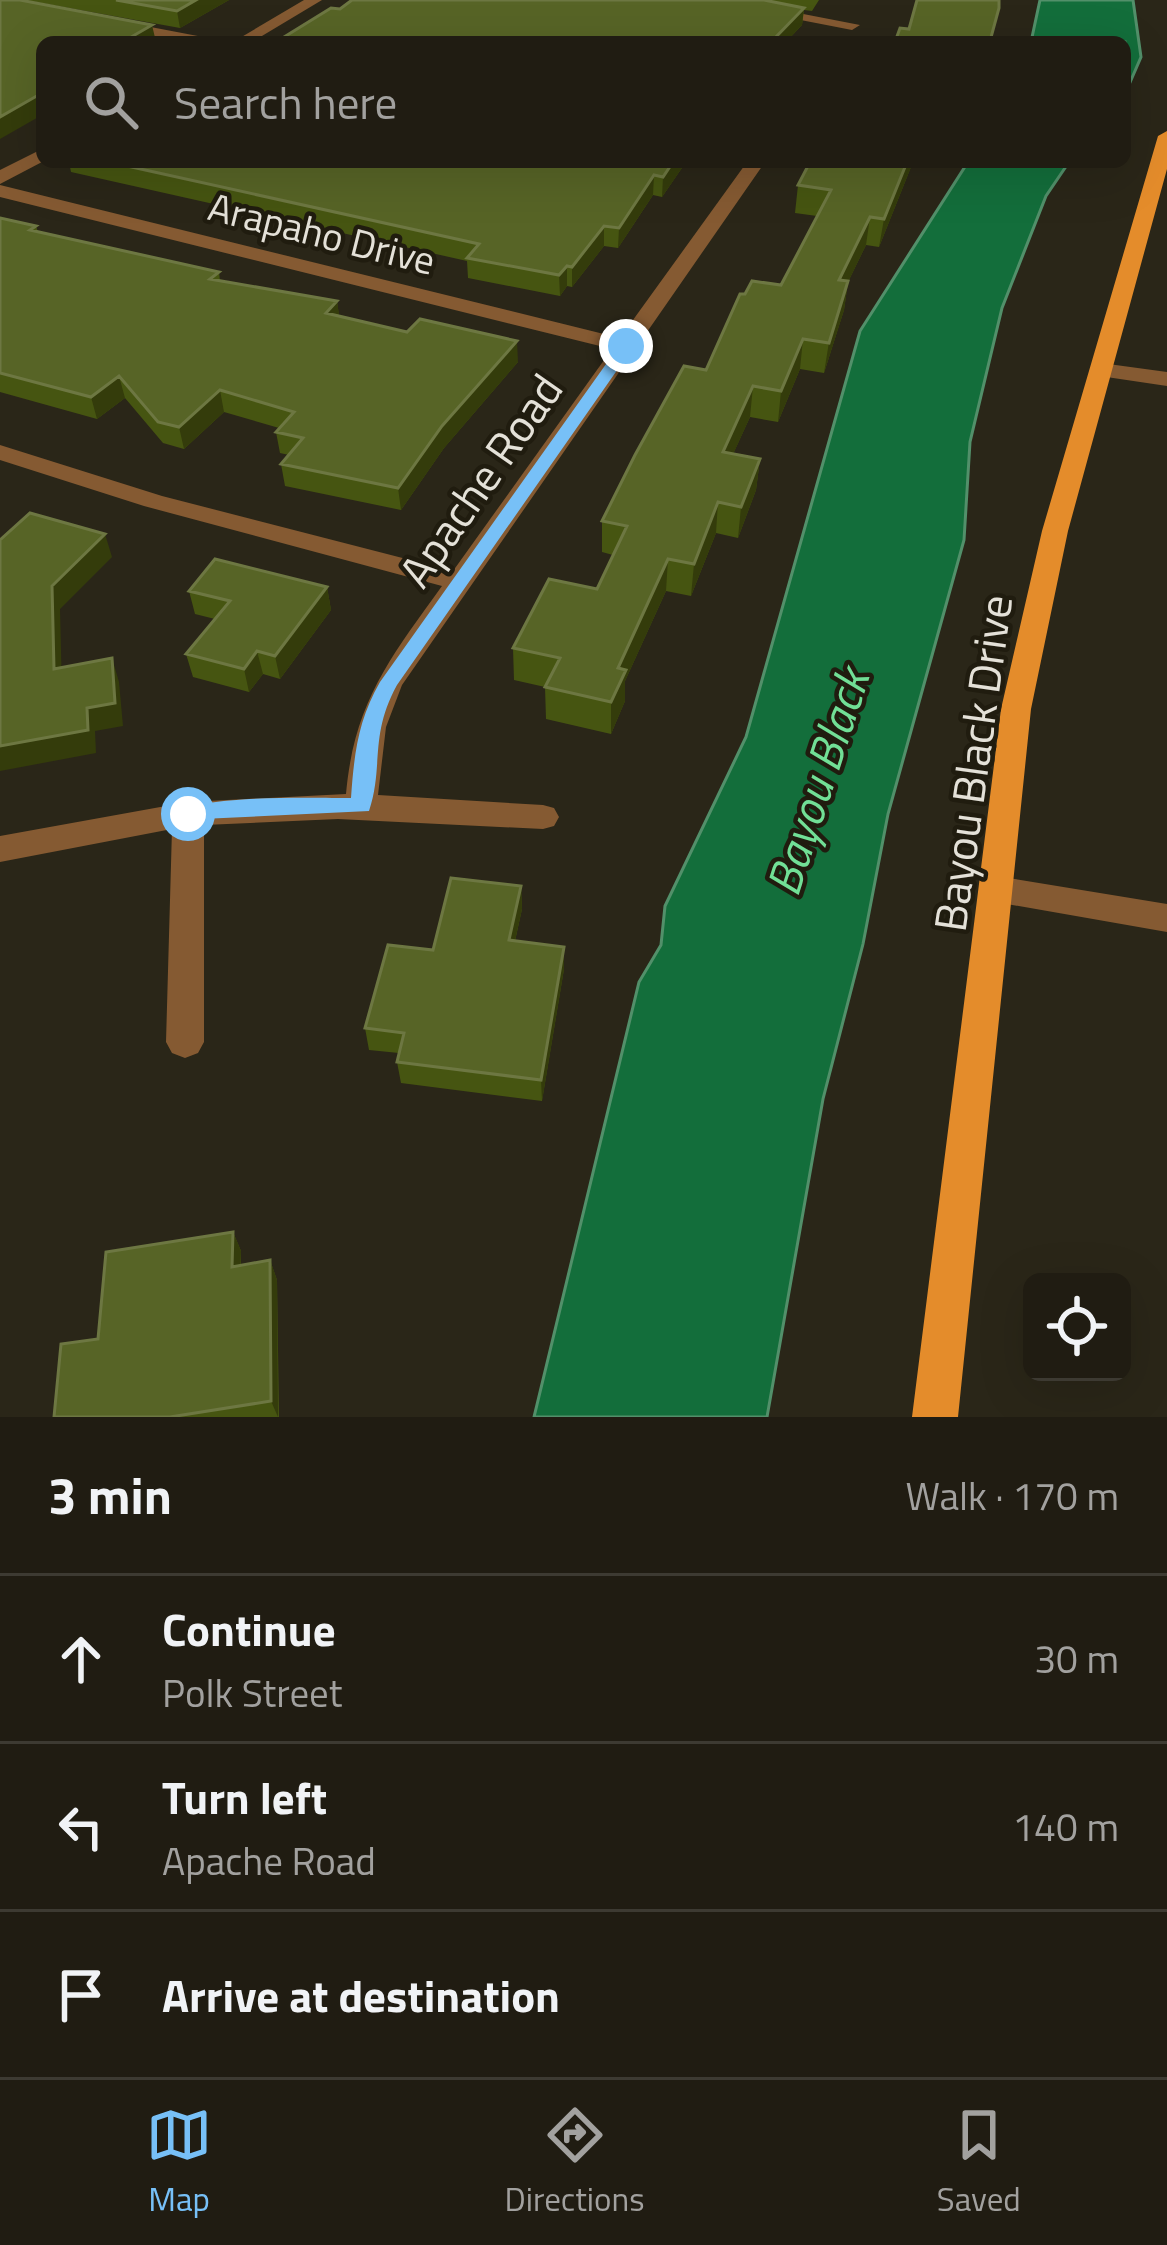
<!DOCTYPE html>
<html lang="en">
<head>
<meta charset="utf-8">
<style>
	:root { --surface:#201c12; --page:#28251b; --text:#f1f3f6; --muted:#a2a19f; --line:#3d3a32; --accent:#77c0f7 }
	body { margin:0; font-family:"Titillium Web",sans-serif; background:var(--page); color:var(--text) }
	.controls { position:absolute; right:36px; bottom:36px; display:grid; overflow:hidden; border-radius:18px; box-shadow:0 12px 48px #0002 }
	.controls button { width:108px; height:108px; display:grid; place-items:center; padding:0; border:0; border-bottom:3px solid var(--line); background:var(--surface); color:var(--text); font:60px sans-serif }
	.stop { position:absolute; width:36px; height:36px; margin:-27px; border:9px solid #77c0f7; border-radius:50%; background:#fff }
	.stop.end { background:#77c0f7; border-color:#fff; box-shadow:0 3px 12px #0008 }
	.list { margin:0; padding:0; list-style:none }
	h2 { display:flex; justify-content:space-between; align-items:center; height:156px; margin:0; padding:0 48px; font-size:51px }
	h2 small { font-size:39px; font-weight:400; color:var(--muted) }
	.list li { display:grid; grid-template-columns:78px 1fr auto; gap:36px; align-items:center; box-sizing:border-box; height:168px; padding:0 48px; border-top:3px solid var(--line) }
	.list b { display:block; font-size:45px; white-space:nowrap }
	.list p { margin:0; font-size:39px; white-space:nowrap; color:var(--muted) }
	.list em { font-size:39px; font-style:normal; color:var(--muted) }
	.icon { flex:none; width:66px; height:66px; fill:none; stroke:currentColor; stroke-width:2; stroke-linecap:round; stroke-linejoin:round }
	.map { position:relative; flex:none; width:1167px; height:1417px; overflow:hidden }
	.search { position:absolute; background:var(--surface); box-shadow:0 12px 48px #0002; left:36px; right:36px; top:36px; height:132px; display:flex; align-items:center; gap:30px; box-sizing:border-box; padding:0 42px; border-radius:18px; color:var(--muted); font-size:45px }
	.sheet { height:660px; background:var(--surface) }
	nav { display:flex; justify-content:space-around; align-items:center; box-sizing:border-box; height:168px; border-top:3px solid var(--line); background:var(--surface); font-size:33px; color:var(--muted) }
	nav a { display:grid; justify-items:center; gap:6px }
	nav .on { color:var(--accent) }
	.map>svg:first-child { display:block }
	.water { fill:#136e3b; stroke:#52906a; stroke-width:3 }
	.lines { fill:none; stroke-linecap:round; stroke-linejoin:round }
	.minor { fill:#855a32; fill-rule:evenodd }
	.major { fill:#e48c2b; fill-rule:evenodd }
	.wall { fill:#465511 }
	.shaded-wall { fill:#343c0b }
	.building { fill:#576426; stroke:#6d7742; stroke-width:3 }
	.route { fill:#77c0f7 }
	.labels { text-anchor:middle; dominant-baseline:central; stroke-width:9; stroke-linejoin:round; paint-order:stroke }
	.far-street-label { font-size:39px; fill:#e4e1d8; stroke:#201c0f }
	.street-label { font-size:45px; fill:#e4e1d8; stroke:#201c0f }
	.water-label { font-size:48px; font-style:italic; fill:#71df96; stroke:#201c0f }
</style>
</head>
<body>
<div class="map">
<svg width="1167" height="1417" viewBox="0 0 1167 1417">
	<rect width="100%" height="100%" fill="#2a2618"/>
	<path class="water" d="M1040,0h93l8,57 -16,37v-52h-94z
		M968,162h101l-23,34 -44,112 -32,134 -6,98 -76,274 -25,130 -40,155 -56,318h-233l105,-435 22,-37 4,-39 81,-169 114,-406z"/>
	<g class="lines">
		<path class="minor" d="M304,0h18l-70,42h-19z
			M697,0h34l129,25 -8,5z
			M114,20l89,17 8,5h-33l-69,-14 -3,-3z
			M42,149v13l-42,22v-14z
			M747,162h18l-363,523 -16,42 -8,68 165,10 11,3 5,9 -5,9 -11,3 -205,-10 -134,6v217l-6,11 -13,5 -13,-5 -6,-11 6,-213 -172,33v-26l188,-34 158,-8c8,-91 44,-136 96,-208l-298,-80 -144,-46v-15l162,51 291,75 159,-222 -612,-152v-12l620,153z
			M1101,363l66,9v14l-74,-11 -3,-5z
			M996,876l171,28v28l-183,-32 -5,-10 5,-10z"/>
		<path class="major" d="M1167,131v38l-99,362 -37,178 -73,708h-46l89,-708 41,-178 116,-395z"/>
	</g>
	<path class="wall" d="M25,0h204l-49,28z
		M352,0h467l-7,11 -8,-1 -2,15 -16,17h-510l64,-33z
		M69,162h617l-24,35 -9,-2 -35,53 -14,-2 -32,41 -5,-1 -7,10 -92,-18 -1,-17 -396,-89z
		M810,162h103l-34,85 -13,-2 -18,37 -4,28 -20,63 -24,-4 -22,53 -28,-5 -17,37 27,5 -4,31 -18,48 -22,-5 -25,63 -25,-5 -41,90v20l-14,33 -65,-15 -1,-32 -31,-7 -1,-32 84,-59 16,-34 -11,-3v-31l104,-151 39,-76 36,-9 36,-69 -22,-3 3,-28z
		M0,218l36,8 2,6 181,40 1,9 117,20 2,15 179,46 -74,86 -43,62 -116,-24 -4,-22 8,-9 -9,-2 -4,-21 3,-4 -55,-16 -40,37 -21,-6 -38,-45 -28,21 -97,-27z
		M327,587l4,23 -51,69 -17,-5 -14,18 -56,-15 -7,-23 29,-35 -20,-5 -6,-23z
		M521,886l1,23 -7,32 49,28 -22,132 -141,-18 -4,-21 2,-9 -30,-3 -4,-22 68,-78z
		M233,1232l8,19v14l29,-5 7,20 2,137h-225l44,-78z"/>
	<path class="shaded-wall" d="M196,0h33l-49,28 -3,-17z
		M804,8l-2,17 -16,17h-15z
		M152,25l4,17h-29l-1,-2z
		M42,93v22l-42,24v-22z
		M673,162h13l-24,35 1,-20z
		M907,162h6l-34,85 5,-28z
		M654,175l-1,20 -35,53 1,-20z
		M870,217l-4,28 -18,37 -4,28 -20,63 15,-93z
		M604,226v20l-32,41v-20z
		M567,266v20l-7,10 -1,-21z
		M337,301l3,20 -14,-8z
		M803,339l-3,30 -22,53 3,-31z
		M517,341l1,21 -74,86 -43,62 -3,-22 44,-62z
		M119,376l6,22 -28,21 -6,-22z
		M753,386l-3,31 -30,66 3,-31z
		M220,390l4,22 -40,37 -5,-22z
		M760,459l-4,31 -18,48 3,-31z
		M718,502l-2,31 -25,63 3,-32z
		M105,534l7,23 -52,52 2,83 -8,-23 -2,-83z
		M668,559l-2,32 -41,90v20l-14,33v-32l7,-34z
		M327,587l4,23 -51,69 -5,-23z
		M257,651l6,23 -14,18 -5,-23z
		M112,658l7,24 4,44 -28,5 1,22 -96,18v-25l87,-38z
		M521,886l1,23 -12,54 -1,-23z
		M564,947v22l-22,132 -1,-21z
		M233,1232l8,19 -1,35 -8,-19z
		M270,1260l7,20 1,137 -7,-16z"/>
	<path class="building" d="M0,0h20l132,25 -26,15 8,1 -2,1h-90v51l-42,24z
		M116,0h80l-19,11z
		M352,0h412l40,8 -33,34h-495l55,-34 9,1z
		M917,0h82v8l-9,33 -95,1 5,-14 9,1z
		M109,162h564l-10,15 -9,-2 -35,53 -15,-2 -32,41 -5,-1 -8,9 -92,-17 12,-14z
		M810,162h97l-23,57 -14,-2 -31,63 9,1 -19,62 -26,-4 -22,52 -28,-5 -30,66 37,7 -19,48 -23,-5 -24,62 -26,-5 -50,109 8,2 -15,32 -66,-15 15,-29 -47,-10 36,-69 48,10 30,-63 -25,-5 33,-66 49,-89 22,4 34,-76h5l7,-13 29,4 50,-95 -33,-5z
		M0,218l36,8 -6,4 189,42 -9,7 127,22 -11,12 81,19 13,-13 97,22 -75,85 -44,62 -117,-24 22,-26 -27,-6 18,-20 -74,-22 -41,37 -21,-5 -39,-46 -28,21 -91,-24z
		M30,513l75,21 -53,52 2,83 58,-11 3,45 -28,5 1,22 -88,16v-206z
		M215,559l112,28 -52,69 -18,-5 -13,18 -58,-15 44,-53 -41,-10z
		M451,878l70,8 -12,54 55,7 -23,133 -144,-18 7,-29 -39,-5 23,-83 45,5z
		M233,1232l-1,35 38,-7 1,141 -101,16h-116l7,-73 37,-5 8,-87z"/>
	<path class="route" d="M621,343l13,3 -237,339c-28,51 -13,81 -28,126l-189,9 -3,-6c20,-20 141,-16 174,-16 3,-43 7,-78 29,-116z"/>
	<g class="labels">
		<g class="far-street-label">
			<text transform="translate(322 233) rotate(14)">Arapaho Drive</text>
		</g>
		<g class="street-label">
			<text transform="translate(480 480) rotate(-55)">Apache Road</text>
			<text transform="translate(972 763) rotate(-82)">Bayou Black Drive</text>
		</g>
		<g class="water-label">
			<text transform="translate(817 782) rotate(-72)">Bayou Black</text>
		</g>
	</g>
</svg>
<div class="controls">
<button><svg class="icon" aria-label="locate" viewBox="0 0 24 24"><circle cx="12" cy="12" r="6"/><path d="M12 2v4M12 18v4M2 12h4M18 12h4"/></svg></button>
</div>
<div class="stop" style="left:188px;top:814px"></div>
<div class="stop end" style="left:626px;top:346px"></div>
<div class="search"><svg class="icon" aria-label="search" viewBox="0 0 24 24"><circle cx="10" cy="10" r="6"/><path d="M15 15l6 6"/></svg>Search here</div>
</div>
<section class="sheet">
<h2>3 min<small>Walk · 170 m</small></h2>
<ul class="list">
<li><svg class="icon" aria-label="ahead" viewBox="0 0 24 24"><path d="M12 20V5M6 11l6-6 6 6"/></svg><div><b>Continue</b><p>Polk Street</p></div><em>30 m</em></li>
<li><svg class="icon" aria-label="left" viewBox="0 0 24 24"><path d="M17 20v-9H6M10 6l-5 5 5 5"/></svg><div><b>Turn left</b><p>Apache Road</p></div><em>140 m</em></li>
<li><svg class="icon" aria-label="arrive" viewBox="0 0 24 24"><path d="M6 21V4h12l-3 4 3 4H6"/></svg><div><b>Arrive at destination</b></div></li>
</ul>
</section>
<nav>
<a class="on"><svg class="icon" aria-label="map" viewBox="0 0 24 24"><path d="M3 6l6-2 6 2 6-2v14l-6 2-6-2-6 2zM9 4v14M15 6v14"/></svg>Map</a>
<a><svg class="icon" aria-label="directions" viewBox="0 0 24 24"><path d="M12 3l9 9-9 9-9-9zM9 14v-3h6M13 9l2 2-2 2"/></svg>Directions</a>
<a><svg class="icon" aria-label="saved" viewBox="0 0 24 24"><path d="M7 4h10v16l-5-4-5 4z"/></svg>Saved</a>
</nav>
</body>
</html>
